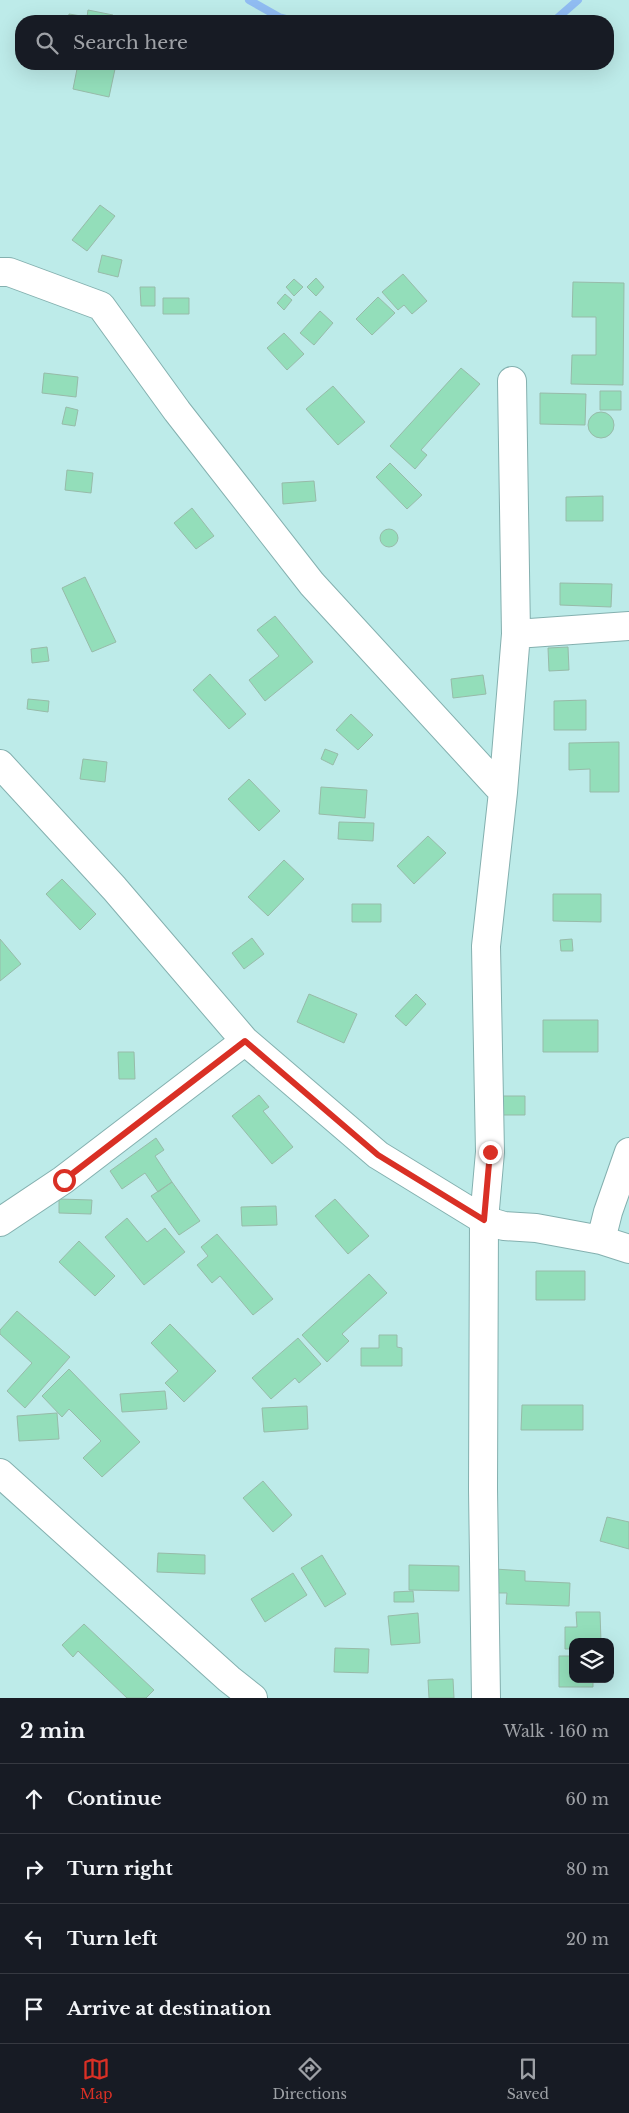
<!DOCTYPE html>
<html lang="en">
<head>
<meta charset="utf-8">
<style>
	:root { --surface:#171b24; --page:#20242c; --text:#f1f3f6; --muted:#9ea1a6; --line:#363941; --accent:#d93025 }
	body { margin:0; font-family:"Libre Baskerville",serif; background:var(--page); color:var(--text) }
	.controls { position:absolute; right:15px; bottom:15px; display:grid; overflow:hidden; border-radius:10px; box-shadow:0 5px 20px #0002 }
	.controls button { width:45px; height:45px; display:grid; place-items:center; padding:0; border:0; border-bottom:1px solid var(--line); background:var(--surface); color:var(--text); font:25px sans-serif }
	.stop { position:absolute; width:15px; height:15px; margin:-11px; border:4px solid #d93025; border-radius:50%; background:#fff }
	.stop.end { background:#d93025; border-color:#fff; box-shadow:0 1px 5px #0008 }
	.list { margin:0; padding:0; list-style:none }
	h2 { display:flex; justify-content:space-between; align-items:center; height:65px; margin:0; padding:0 20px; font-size:21px }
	h2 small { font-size:16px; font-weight:400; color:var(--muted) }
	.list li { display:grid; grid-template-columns:32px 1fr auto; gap:15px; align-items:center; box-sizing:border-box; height:70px; padding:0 20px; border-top:1px solid var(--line) }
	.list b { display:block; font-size:19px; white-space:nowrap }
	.list em { font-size:16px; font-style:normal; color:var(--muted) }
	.icon { flex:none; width:28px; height:28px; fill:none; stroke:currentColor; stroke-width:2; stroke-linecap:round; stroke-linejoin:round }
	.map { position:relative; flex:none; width:629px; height:1698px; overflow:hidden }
	.search { position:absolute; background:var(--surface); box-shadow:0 5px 20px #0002; left:15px; right:15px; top:15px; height:55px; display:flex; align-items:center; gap:12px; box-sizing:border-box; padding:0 18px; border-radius:20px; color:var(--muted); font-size:19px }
	.sheet { height:345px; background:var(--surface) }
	nav { display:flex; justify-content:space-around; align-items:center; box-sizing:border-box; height:70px; border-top:1px solid var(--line); background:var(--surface); font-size:14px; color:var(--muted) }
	nav a { display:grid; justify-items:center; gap:2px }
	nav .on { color:var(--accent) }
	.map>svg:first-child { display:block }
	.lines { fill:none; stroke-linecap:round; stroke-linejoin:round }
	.stream { stroke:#90bcf2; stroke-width:8 }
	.building { fill:#93deba; stroke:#97bba9 }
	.minor-casing { stroke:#84b0af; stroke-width:30 }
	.minor { stroke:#fff; stroke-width:28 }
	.route { stroke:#d93025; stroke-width:6 }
</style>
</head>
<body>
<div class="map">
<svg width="629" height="1698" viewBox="0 0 629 1698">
	<rect width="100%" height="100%" fill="#bdebe9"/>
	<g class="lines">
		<path class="stream" d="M249,0l30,17 15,4
			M554,21l24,-21"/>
	</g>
	<path class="building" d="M88,10l25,5 -1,6h-44l1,-7 18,3z
		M78,64h13l24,5 -6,28 -36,-8z
		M100,205l15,11 -28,35 -15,-11z
		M102,255l20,5 -4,17 -20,-5z
		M403,274l24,27 -15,13 -8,-9 -6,5 -16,-18z
		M316,278l8,9 -8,9 -9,-9z
		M294,279l9,8 -9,9 -8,-9z
		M573,282l51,1 -1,102 -52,-1 1,-29h24v-38h-24z
		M140,287h15v19h-14z
		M285,294l7,6 -8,10 -7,-7z
		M378,297l17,16 -23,22 -16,-16z
		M163,298h26v16h-26z
		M320,311l13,12 -19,22 -14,-12z
		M284,333l20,21 -17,16 -20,-22z
		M461,368l19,16 -59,66 6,5 -12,14 -25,-23z
		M44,373l34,4 -2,20 -34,-4z
		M333,386l32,36 -27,23 -32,-36z
		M600,391h21v19h-21z
		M540,393l46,1 -1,31 -45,-1z
		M66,407l12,3 -3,16 -13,-2z
		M588 425a13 13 0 1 1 26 0a13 13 0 1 1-26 0Z
		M390,463l32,32 -15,14 -31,-32z
		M67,470l26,3 -2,20 -26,-3z
		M314,481l2,20 -33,3 -1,-21z
		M603,496v25h-37v-24z
		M192,508l22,28 -18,13 -22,-26z
		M380 538a9 9 0 1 1 18 0a9 9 0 1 1-18 0Z
		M85,577l31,65 -24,10 -30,-64z
		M560,583l52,1 -1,23 -51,-2z
		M275,616l38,46 -48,39 -16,-21 30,-24 -22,-26z
		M47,647l2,14 -17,2 -1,-14z
		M568,647l1,23 -20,1 -1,-23z
		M210,674l36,40 -17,15 -36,-39z
		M483,675l3,19 -33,4 -2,-19z
		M28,699l21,2 -1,11 -21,-3z
		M586,700v30h-32v-29z
		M351,714l22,21 -15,15 -22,-20z
		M619,742v50h-29v-23l-21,1v-27z
		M325,749l13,5 -5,11 -12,-6z
		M83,759l24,3 -2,20 -25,-3z
		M249,779l31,32 -21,20 -31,-32z
		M321,787l46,3 -2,28 -46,-4z
		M339,822l35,1 -1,18 -35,-2z
		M428,836l18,17 -32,31 -17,-18z
		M284,860l20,19 -36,37 -20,-19z
		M62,879l34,35 -16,16 -34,-36z
		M553,894h48v28l-48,-1z
		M352,904h29v18h-29z
		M252,938l12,16 -20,15 -12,-16z
		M0,939l21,25 -21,17z
		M572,939l1,12h-12l-1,-11z
		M309,994l48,20 -13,29 -47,-21z
		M416,994l10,10 -20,22 -11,-10z
		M543,1020h55v32h-55z
		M118,1052h16l1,27h-16z
		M259,1095l10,12 -6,4 30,36 -21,17 -40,-48z
		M501,1096h24v19h-24z
		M156,1138l8,12 -9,6 17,26 -14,10 -13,-19 -23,16 -12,-18z
		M172,1182l28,39 -21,14 -28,-39z
		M59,1199l33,1 -1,14 -32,-1z
		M335,1199l34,37 -21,18 -33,-38z
		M276,1206l1,19 -35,1 -1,-19z
		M127,1218l20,24 18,-14 20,24 -41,33 -39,-48z
		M217,1234l56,65 -20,16 -33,-39 -8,7 -15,-18 11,-9 -7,-9z
		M79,1241l36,35 -20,20 -36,-34z
		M536,1271h49v29h-49z
		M369,1274l18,19 -45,41 7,7 -22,21 -25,-27z
		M17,1311l53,46 -45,51 -18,-17 25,-28 -32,-29v-4z
		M170,1324l46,47 -32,31 -19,-19 13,-12 -27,-28z
		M379,1335h18v12l5,1v18h-41v-18h18z
		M298,1338l23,26 -22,19 -4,-5 -24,21 -19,-21z
		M69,1369l71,73 -38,35 -19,-19 18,-17 -32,-32 -7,8 -20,-21z
		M165,1391l2,18 -45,3 -2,-18z
		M522,1405h61v25h-62z
		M307,1406l1,23 -44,3 -2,-24z
		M57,1413l2,26 -40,2 -2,-25z
		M263,1481l29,34 -19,17 -30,-34z
		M607,1517l22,5v27l-29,-8z
		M158,1553l47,2v19l-48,-2z
		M322,1555l24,39 -21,13 -24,-39z
		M409,1565l50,1v25l-50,-1z
		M495,1569l30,2v10l45,2 -1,23 -63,-2 1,-11h-13z
		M293,1573l14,22 -42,27 -14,-23z
		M413,1591l1,11h-20v-10z
		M576,1612h24l1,30h-28v7h-8v-22h12z
		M418,1613l2,30 -29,2 -3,-29z
		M84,1624l70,66 -8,8h-19l-49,-47 -5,6 -11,-12z
		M335,1648l34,1 -1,24 -34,-1z
		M559,1656h14v23h20v8h-34z
		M453,1679l1,19h-25l-1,-18z"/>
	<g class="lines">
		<g class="minor-casing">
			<path id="minor" d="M0,272h9l92,34 76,105 135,173 191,208
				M516,634l113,-8
				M0,764l114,124 131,153 133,114 106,65 20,6 32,2 65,12 28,9
				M0,1222l63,-42 182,-139
				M601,1240l7,-28 21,-60
				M0,1473l229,206 24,19
				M486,1698l-3,-209 1,-269 6,-68 -4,-206 17,-154 13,-158 -4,-253"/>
		</g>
		<use href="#minor" class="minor"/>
	</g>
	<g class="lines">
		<path class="route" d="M64,1180l181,-139 133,114 106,65 6,-68"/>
	</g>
</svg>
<div class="controls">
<button><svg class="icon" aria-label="layers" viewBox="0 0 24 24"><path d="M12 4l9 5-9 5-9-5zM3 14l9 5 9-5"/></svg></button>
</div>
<div class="stop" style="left:64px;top:1180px"></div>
<div class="stop end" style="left:490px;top:1152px"></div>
<div class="search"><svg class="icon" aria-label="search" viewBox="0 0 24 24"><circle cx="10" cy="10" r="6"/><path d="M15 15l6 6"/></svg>Search here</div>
</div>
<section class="sheet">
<h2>2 min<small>Walk · 160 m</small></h2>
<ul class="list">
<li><svg class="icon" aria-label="ahead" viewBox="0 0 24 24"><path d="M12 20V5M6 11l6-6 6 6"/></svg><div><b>Continue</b></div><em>60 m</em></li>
<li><svg class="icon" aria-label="right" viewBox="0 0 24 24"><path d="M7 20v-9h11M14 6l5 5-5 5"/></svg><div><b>Turn right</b></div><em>80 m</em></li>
<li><svg class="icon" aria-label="left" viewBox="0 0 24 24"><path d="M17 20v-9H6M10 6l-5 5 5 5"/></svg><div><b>Turn left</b></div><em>20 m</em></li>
<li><svg class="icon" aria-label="arrive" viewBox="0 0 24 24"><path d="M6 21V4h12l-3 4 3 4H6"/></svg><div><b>Arrive at destination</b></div></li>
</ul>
</section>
<nav>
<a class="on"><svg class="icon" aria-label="map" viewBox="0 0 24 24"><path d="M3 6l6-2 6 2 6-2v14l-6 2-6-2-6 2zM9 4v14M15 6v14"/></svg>Map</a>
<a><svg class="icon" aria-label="directions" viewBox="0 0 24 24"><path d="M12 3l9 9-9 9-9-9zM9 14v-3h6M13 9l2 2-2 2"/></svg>Directions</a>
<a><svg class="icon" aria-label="saved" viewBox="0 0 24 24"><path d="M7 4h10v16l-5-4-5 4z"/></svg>Saved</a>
</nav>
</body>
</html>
